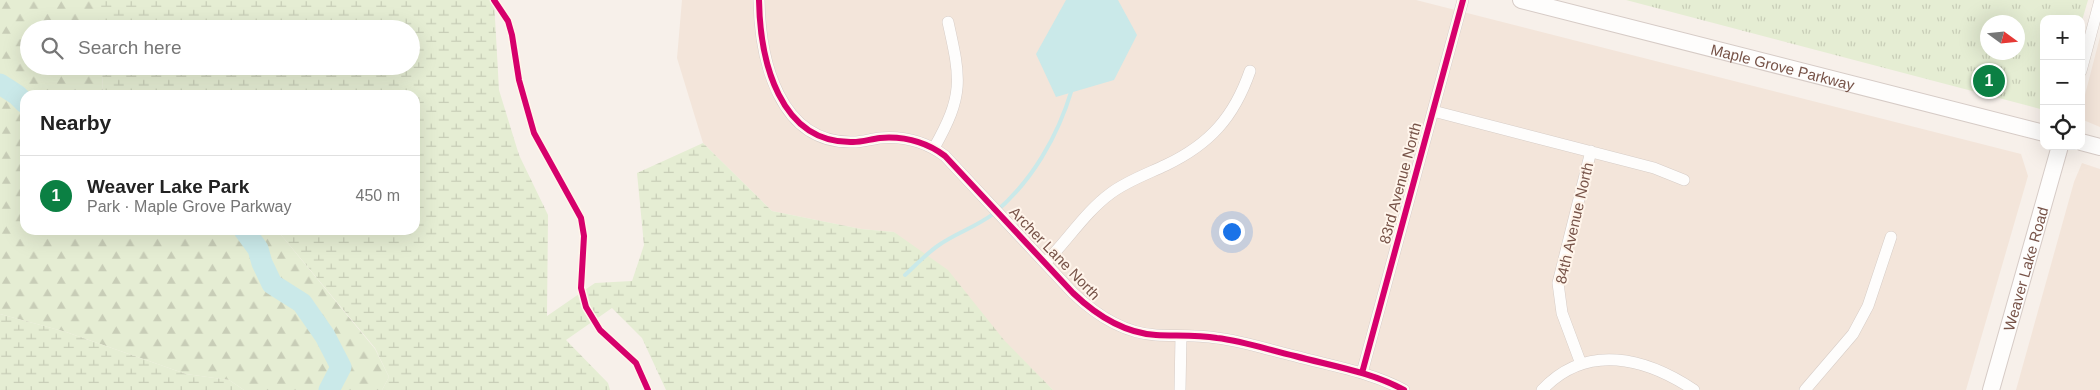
<!DOCTYPE html>
<html lang="en">
<head>
<meta charset="utf-8">
<style>
	:root { --surface:#fff; --page:#f6f6f6; --text:#222; --muted:#767676; --line:#e0e0e0; --accent:#0b8043 }
	body { margin:0; font-family:Arial,sans-serif; background:var(--page); color:var(--text) }
	.controls { position:absolute; right:15px; top:15px; display:grid; overflow:hidden; border-radius:10px; box-shadow:0 5px 20px #0002 }
	.controls button { width:45px; height:45px; display:grid; place-items:center; padding:0; border:0; border-bottom:1px solid var(--line); background:var(--surface); color:var(--text); font:25px sans-serif }
	.compass { position:absolute; left:1980px; top:15px; width:45px; height:45px; border-radius:50%; background:var(--surface); box-shadow:0 5px 20px #0002; rotate:105deg }
	.you { position:absolute; left:1231px; top:231px; width:18px; height:18px; margin:-12px; border:4px solid #fff; border-radius:50%; background:#1a73e8; box-shadow:0 0 0 8px #1a73e833 }
	.badge { display:grid; place-items:center; width:32px; height:32px; border-radius:50%; background:var(--accent); color:#fff; font-size:16px; font-weight:700 }
	.pin { position:absolute; translate:-50% -50%; border:2px solid #fff; box-shadow:0 1px 5px #0006 }
	.list { margin:0; padding:0; list-style:none }
	h2 { display:flex; justify-content:space-between; align-items:center; height:65px; margin:0; padding:0 20px; font-size:21px }
	h2 small { font-size:16px; font-weight:400; color:var(--muted) }
	.list li { display:grid; grid-template-columns:32px 1fr auto; gap:15px; align-items:center; box-sizing:border-box; height:80px; padding:0 20px; border-top:1px solid var(--line) }
	.list b { display:block; font-size:19px; white-space:nowrap }
	.list p { margin:0; font-size:16px; white-space:nowrap; color:var(--muted) }
	.list em { font-size:16px; font-style:normal; color:var(--muted) }
	.icon { flex:none; width:28px; height:28px; fill:none; stroke:currentColor; stroke-width:2; stroke-linecap:round; stroke-linejoin:round }
	.map { position:relative; flex:none; width:2100px; height:390px; overflow:hidden }
	.search { position:absolute; background:var(--surface); box-shadow:0 5px 20px #0002; left:20px; top:20px; width:400px; height:55px; display:flex; align-items:center; gap:12px; box-sizing:border-box; padding:0 18px; border-radius:28px; color:var(--muted); font-size:19px }
	.panel { position:absolute; background:var(--surface); box-shadow:0 5px 20px #0002; left:20px; top:90px; width:400px; height:145px; border-radius:15px }
	.map>svg:first-child { display:block }
	.residential { fill:#f3e5da }
	.forest { fill:url(#forest-firs) }
	.wetland { fill:url(#wetland-marsh) }
	.park { fill:url(#park-tufts); fill-rule:evenodd }
	.water { fill:#cae9e9 }
	.lines { fill:none; stroke-linecap:round; stroke-linejoin:round }
	.stream { stroke:#cae9e9; stroke-width:4 }
	.river { stroke:#cae9e9; stroke-width:21 }
	.minor-casing { stroke:#d6ccc6; stroke-width:12 }
	.secondary-casing { stroke:#d6cbc6; stroke-width:18 }
	.minor { stroke:#fefdfc; stroke-width:11 }
	.secondary { stroke:#fefdfc; stroke-width:16 }
	.cycleway-casing { stroke:#fff5eb; stroke-width:9 }
	.cycleway { stroke:#d6006c; stroke-width:6 }
	.labels { text-anchor:middle; dominant-baseline:central; stroke-width:4; stroke-linejoin:round; paint-order:stroke }
	.street-label { font-size:15px; fill:#775348; stroke:#fff5eb }
</style>
</head>
<body>
<div class="map">
<svg width="2100" height="390" viewBox="0 0 2100 390">
	<defs>
		<pattern id="forest-firs" width="22" height="20" patternUnits="userSpaceOnUse" patternTransform="scale(1.25)"><rect width="22" height="20" fill="#e5edd3"/><path d="M5 1l3.5 6h-7zM16 11l3.5 6h-7z" fill="#c8cdb7"/></pattern>
		<pattern id="wetland-marsh" width="20" height="14" patternUnits="userSpaceOnUse" patternTransform="scale(1.25)"><rect width="20" height="14" fill="#e5edd3"/><path d="M1 5h8M5 5V1M11 12h8M15 12V8" fill="none" stroke="#c8cdb7"/></pattern>
		<pattern id="park-tufts" width="24" height="20" patternUnits="userSpaceOnUse" patternTransform="scale(1.25)"><rect width="24" height="20" fill="#e5edd3"/><path d="M3 7l-1-3M5 7V3M7 7l1-3M15 17l-1-3M17 17v-4M19 17l1-3" fill="none" stroke="#c8cdb7"/></pattern>
	</defs>
	<rect width="100%" height="100%" fill="#f7f0ea"/>
	<path class="residential" d="M682,0h734l605,154 7,22 -62,214h-913l-159,-158 -33,-3 -89,-18 -69,-68 -26,-85z
		M2100,37v90l-19,-8v-9z
		M2082,163l18,6v221h-84l58,-208z"/>
	<path class="forest" d="M0,0h99v29h-70v37h73l1,29h-78v135h252l98,119 14,28 -7,13h-138l-15,-10 -43,-6 -120,-42 -66,-18z"/>
	<path class="wetland" d="M99,0h395l5,90 20,65 29,60 -1,101 48,-33 37,-2 12,-36 -7,-72 66,-30 69,68 89,18 33,3 54,38 56,70 49,50h-387l-24,-52 -30,-30 -46,32 42,43 2,7h-228l7,-13 -14,-29 -98,-118h138v-135h-312l-1,-29h309v-37h-312z
		M0,314l66,18 120,42 43,6 15,10h-244z"/>
	<path class="park" d="M1626,0h462l-7,24v-5h-37v91zM1988,22h30v30h-30z"/>
	<path class="water" d="M1066,0h52l19,35 -23,45 -58,17 -20,-43z"/>
	<g class="lines">
		<path class="stream" d="M905,275c11,-10 22,-22 34,-30 17,-12 37,-18 54,-31 39,-32 65,-78 79,-125"/>
		<path class="river" d="M0,84l17,11 8,8
			M244,230l14,19 4,14 10,21 30,19 23,33 16,31 -12,23"/>
		<g class="minor-casing">
			<path id="minor" d="M759,0c1,60 20,144 94,142 9,0 18,-3 27,-4 24,-2 46,4 65,18l128,137c23,22 50,40 83,42 20,1 41,0 61,3 26,3 52,12 78,18 37,10 76,16 109,34
				M2081,71l19,-71
				M1433,111l221,57 30,12
				M934,148c30,-53 27,-68 14,-126
				M1045,263c23,-23 40,-51 66,-70 16,-12 36,-19 55,-28 44,-21 68,-48 84,-94
				M1581,364l-19,-51 -4,-30 33,-132
				M1362,373l101,-373
				M1180,390l1,-54
				M1542,390c45,-48 104,-32 152,0
				M1805,390l48,-56 15,-28 23,-69"/>
		</g>
		<g class="secondary-casing">
			<g id="secondary">
				<path id="s1" d="M1521,0l523,133"/>
				<path d="M2081,142l19,5"/>
				<path id="s2" d="M1991,390l69,-244"/>
			</g>
		</g>
		<use href="#minor" class="minor"/>
		<use href="#secondary" class="secondary"/>
		<g class="cycleway-casing">
			<path id="cycleway" d="M494,0l14,21 4,14 7,45 15,53 47,85 3,18 -3,52 5,19 14,23 36,33 12,27
				M759,0c1,60 20,144 94,142 9,0 18,-3 27,-4 24,-2 46,4 65,18l128,137c23,22 50,40 83,42 20,1 41,0 61,3 26,3 52,12 78,18 37,10 76,16 109,34
				M1362,373l101,-373"/>
		</g>
		<use href="#cycleway" class="cycleway"/>
	</g>
	<g class="labels">
		<g class="street-label">
			<text stroke="none"><textPath href="#s1" startOffset="270">Maple Grove Parkway</textPath></text>
			<text transform="translate(1400 183) rotate(-75)">83rd Avenue North</text>
			<text transform="translate(1574 223) rotate(-77)">84th Avenue North</text>
			<text transform="translate(1055 253) rotate(46)">Archer Lane North</text>
			<text stroke="none"><textPath href="#s2" startOffset="126">Weaver Lake Road</textPath></text>
		</g>
	</g>
</svg>
<div class="controls">
<button>+</button>
<button>−</button>
<button><svg class="icon" aria-label="locate" viewBox="0 0 24 24"><circle cx="12" cy="12" r="6"/><path d="M12 2v4M12 18v4M2 12h4M18 12h4"/></svg></button>
</div>
<svg class="compass" viewBox="-18 -18 36 36"><path d="M0-13l5 13h-10z" fill="#e53935"/><path d="M0 13l5-13h-10z" fill="#767676"/></svg>
<div class="you"></div>
<div class="pin badge" style="left:1989px;top:81px">1</div>
<div class="search"><svg class="icon" aria-label="search" viewBox="0 0 24 24"><circle cx="10" cy="10" r="6"/><path d="M15 15l6 6"/></svg>Search here</div>
<section class="panel">
<h2>Nearby<small></small></h2>
<ul class="list">
<li><span class="badge">1</span><div><b>Weaver Lake Park</b><p>Park · Maple Grove Parkway</p></div><em>450 m</em></li>
</ul>
</section>
</div>
</body>
</html>
